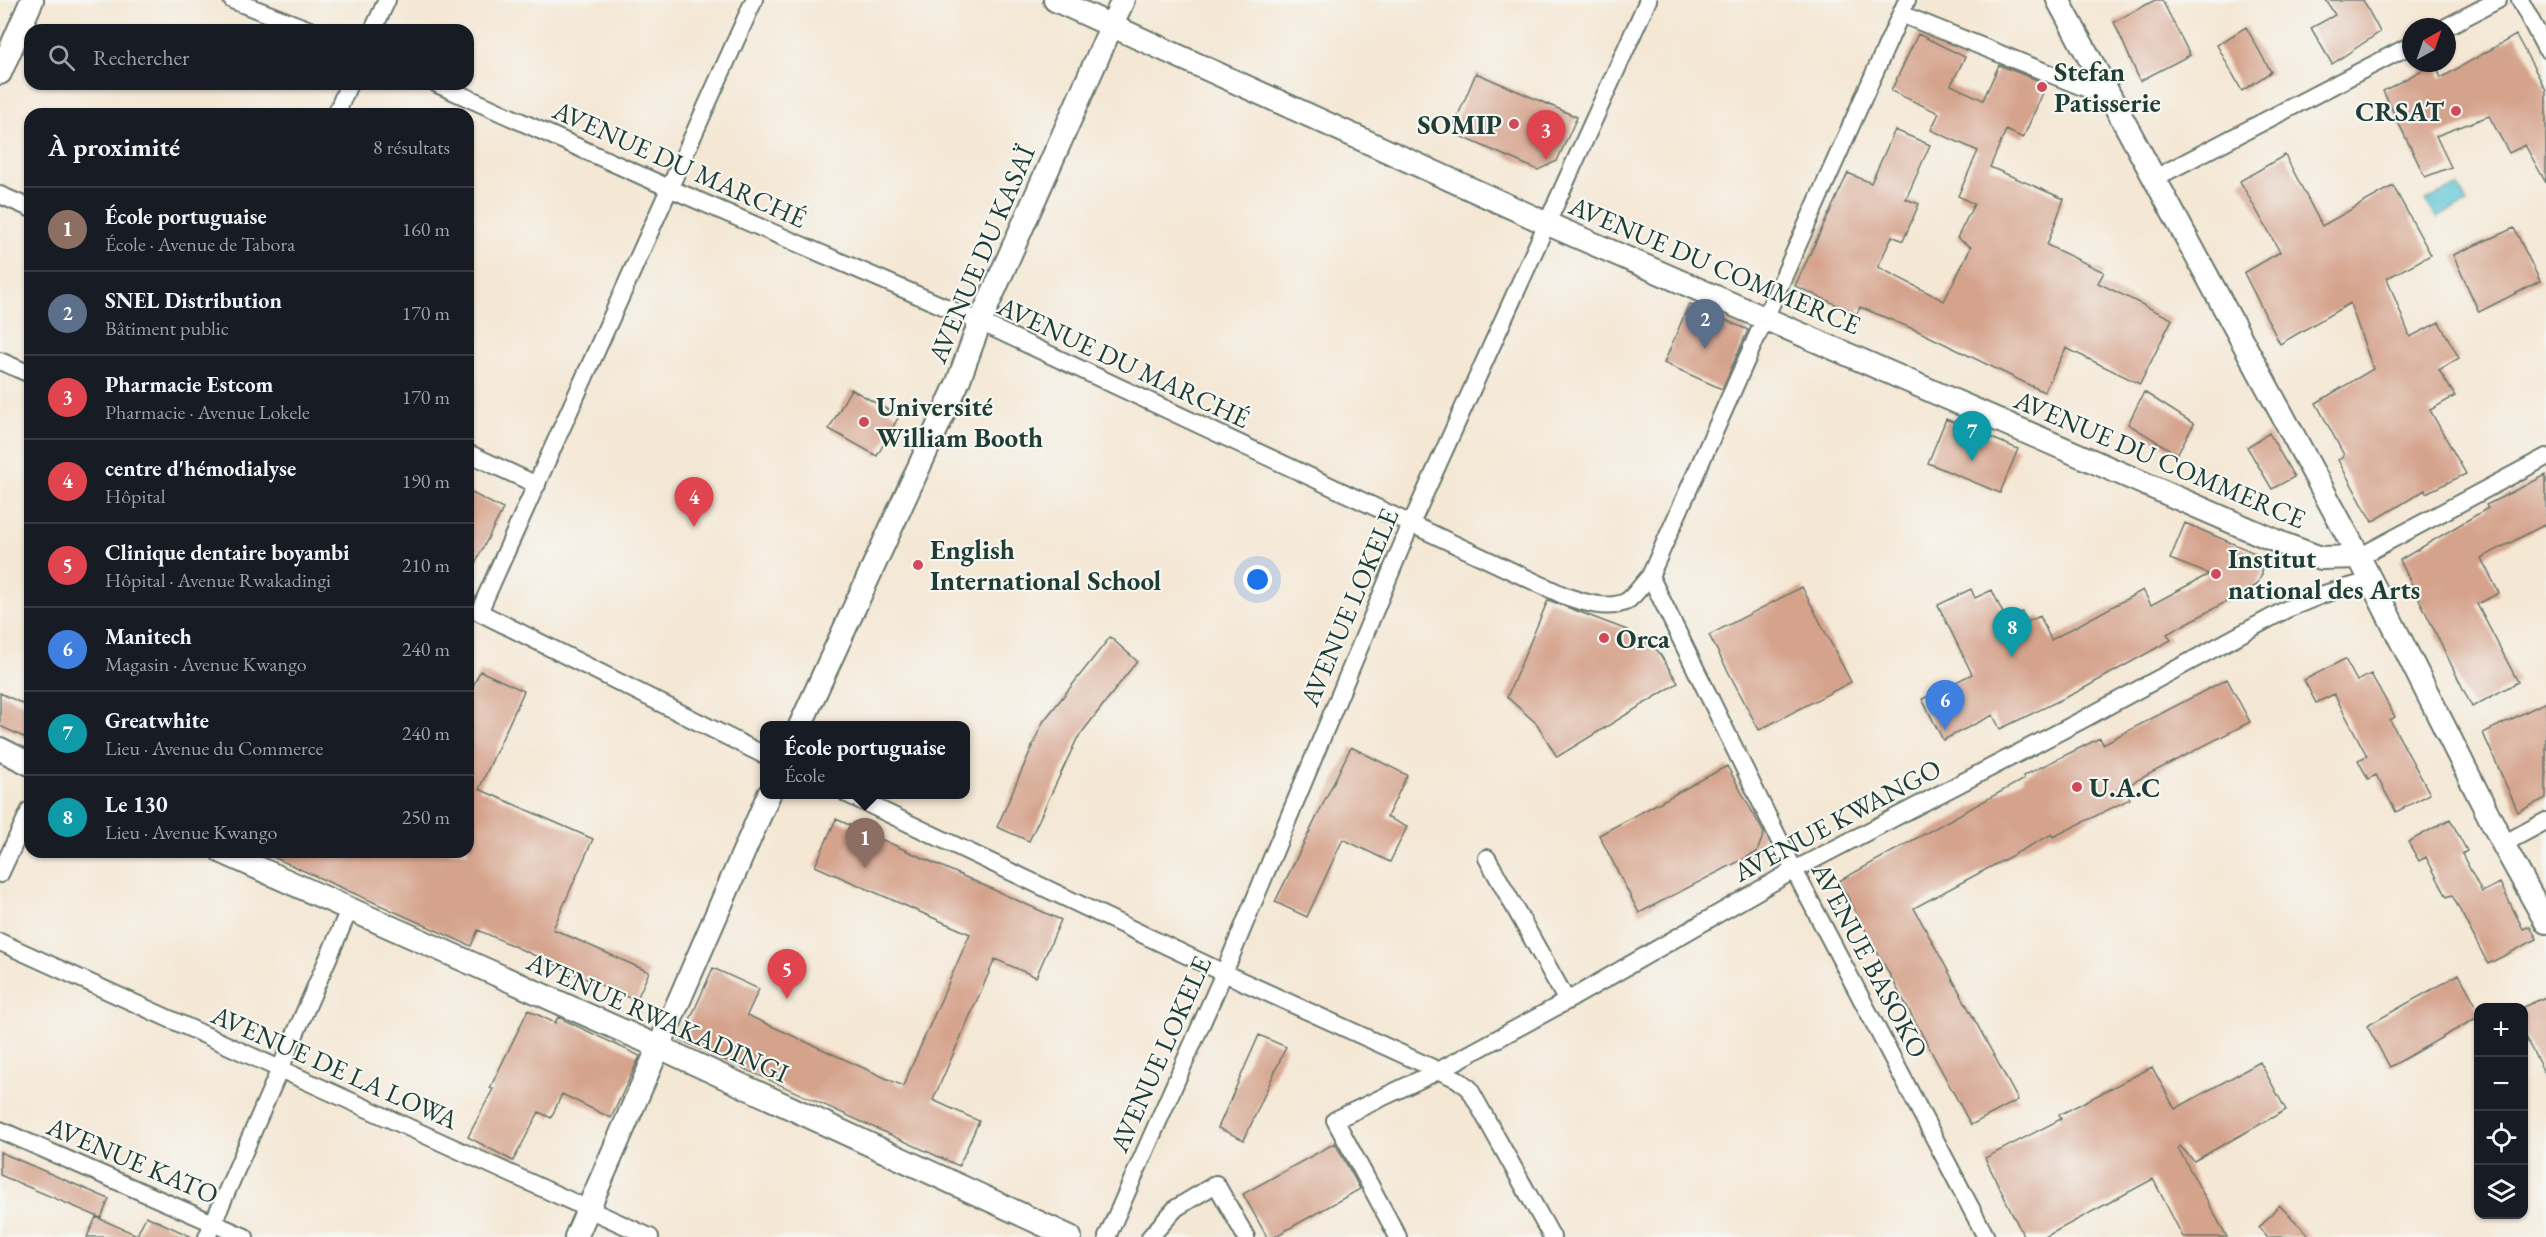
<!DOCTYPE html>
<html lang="fr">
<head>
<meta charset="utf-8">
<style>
	:root { --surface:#171b24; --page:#20242c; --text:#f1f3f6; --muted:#9ea1a6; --line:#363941; --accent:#db2777 }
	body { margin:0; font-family:"EB Garamond",serif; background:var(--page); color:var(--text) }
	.controls { position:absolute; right:18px; bottom:18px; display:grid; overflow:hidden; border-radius:12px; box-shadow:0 2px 4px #0004 }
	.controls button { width:54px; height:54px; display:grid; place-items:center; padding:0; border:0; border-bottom:2px solid var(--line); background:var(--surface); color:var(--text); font:30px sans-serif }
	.compass { position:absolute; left:2402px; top:18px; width:54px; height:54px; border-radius:50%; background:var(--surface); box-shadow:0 2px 4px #0004; rotate:40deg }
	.you { position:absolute; left:1258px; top:580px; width:21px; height:21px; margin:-15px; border:4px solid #fff; border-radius:50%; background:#1a73e8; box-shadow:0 0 0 9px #1a73e833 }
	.badge { display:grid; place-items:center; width:39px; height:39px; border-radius:50%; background:var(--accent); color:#fff; font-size:20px; font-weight:700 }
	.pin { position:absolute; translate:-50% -50px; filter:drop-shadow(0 2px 3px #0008) }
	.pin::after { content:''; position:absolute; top:32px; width:21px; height:18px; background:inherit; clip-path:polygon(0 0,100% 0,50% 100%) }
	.popup { position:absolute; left:760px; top:721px; width:210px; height:78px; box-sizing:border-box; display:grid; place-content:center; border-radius:12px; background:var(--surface); filter:drop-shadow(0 2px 4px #0005); font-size:20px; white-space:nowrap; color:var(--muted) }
	.popup b { font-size:22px; color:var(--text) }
	.popup::after { content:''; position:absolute; left:50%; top:100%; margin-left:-12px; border:12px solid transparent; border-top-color:var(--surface) }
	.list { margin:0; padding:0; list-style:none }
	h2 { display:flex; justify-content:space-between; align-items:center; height:78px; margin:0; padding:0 24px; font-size:26px }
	h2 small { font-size:20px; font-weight:400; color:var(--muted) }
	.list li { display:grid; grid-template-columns:39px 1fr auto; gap:18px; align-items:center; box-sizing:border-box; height:84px; padding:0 24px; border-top:2px solid var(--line) }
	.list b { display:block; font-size:22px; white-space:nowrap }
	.list p { margin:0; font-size:20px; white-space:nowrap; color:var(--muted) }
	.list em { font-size:20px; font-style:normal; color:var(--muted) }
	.icon { flex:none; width:33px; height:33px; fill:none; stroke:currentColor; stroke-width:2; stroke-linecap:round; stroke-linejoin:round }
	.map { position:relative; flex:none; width:2546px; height:1237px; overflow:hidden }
	.search { position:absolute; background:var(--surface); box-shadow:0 2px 4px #0004; left:24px; top:24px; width:450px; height:66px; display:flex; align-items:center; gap:15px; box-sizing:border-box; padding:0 21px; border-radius:18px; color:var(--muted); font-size:22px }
	.panel { position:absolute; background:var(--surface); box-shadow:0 2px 4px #0004; left:24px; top:108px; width:450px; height:750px; border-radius:18px }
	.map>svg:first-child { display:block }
	.water { fill:#59c3d4; stroke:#3c8084; stroke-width:1.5 }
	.building { fill:#d5a38c }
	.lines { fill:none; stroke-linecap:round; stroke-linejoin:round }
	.street-casing { stroke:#6a786c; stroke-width:20 }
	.secondary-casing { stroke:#6a786c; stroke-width:26 }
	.street { stroke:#fff; stroke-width:16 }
	.secondary { stroke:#fff; stroke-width:22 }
	.poi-dot { fill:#d1495b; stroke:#f6f6f2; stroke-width:2 }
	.labels { text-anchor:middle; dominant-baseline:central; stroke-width:4.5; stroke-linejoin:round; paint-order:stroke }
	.poi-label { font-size:27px; font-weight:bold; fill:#1f3d34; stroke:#f6f6f2; text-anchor:start }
	.street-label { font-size:27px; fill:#1f3d34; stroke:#f6f6f2 }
</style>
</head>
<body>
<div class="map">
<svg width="2546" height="1237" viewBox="0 0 2546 1237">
	<rect width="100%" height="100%" fill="#f6f6f2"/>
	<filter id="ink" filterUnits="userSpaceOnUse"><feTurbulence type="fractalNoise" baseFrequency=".0167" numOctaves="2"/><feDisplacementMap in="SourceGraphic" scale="12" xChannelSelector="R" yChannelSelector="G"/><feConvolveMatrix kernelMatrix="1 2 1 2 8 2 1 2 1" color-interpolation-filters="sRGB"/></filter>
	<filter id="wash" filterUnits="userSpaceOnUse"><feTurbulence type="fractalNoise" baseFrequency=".008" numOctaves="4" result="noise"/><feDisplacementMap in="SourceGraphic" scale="24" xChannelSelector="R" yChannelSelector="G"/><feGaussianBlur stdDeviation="1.35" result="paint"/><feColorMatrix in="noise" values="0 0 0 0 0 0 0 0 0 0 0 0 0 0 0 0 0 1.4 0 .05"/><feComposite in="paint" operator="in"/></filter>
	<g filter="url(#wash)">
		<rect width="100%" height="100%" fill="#f4e7d4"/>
		<path class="water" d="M2458,186l9,17 -31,15 -10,-18z"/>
		<g id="blocks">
			<path class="building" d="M2155,0h7l28,55 -50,26 -26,-59z
				M2326,0h37l17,32 -48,32 -21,-36 24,-13z
				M2246,27l25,45 -29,19 -25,-46z
				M1918,34l47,23 -14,28 32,15 16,-35 48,19 -24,54 -17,-8 -16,37 74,32 -17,46 57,27 -6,11 74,36 -32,65 -74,-36 -22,44 -126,-61 -58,-24 -3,7 -62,-28 53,-113 23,10 24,-53 35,15 -24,54 13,5 -16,37 -11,-5 -14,31 66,34 27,-54 -14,-9 17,-34 -16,-8 20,-45 -47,-21 8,-17 -48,-22z
				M2516,35l30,55v93l-21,-38 -16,8 -20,-37 -53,20 15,31 -26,10 -42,-86 52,-28 6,15z
				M1476,73l101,44 -20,44 -19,9 -87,-38z
				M2285,155l37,71 71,-40 38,69 -44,23 23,59 29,-15 20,36 -20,12 16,26 -25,14 36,64 -40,19 -1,-3 -53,32 -34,-62 6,-5 -28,-52 57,-34 -23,-66 -70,41 -36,-71 36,-21 -40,-71z
				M2514,228l26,53 -61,31 -26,-57z
				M1689,304l59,26 -26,59 -58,-26z
				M851,389l48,27 -22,40 -48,-27z
				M2144,392l50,32 -17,30 -49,-30z
				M1946,419l72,30 -18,44 -72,-30z
				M2269,433l25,44 -22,12 -25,-42z
				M2546,475v49l-65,34 18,35 -22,11 41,78 -46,25 -72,-147 88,-52 -2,-3z
				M468,491l35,18 -35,68z
				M2185,523l70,30 7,10v11l-5,11 -90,49 4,6 -94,52 -77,37 -7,-14 -50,25 -21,-41 50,-25 -34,-69 33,-16 4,9 17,-8 14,30 16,-8 5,10 13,-6 11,24 92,-50 8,15 58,-31 -39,-15z
				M1802,587l49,95 -92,48 -50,-95z
				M1548,600l79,30 31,21 20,32 -121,74 -20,-33 -30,-27z
				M1110,637l27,24 -60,78 -48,102 -32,-14 46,-105z
				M2345,659l12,22 14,-7 24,43 -5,3 40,74 -34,18 -20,-37 -8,4 -10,-19 9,-4 -33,-62 -18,9 -12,-23z
				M480,671l44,20 -45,98 114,50 -40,90 96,43 -13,29 -158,-71 -7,16 -209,-94h206v-154z
				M2227,679l23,43 -126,65 6,12 -77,38 -1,-3 -138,74 104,192 -47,25 -132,-244 185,-102 -1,-3 77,-38 3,6z
				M0,693l30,14v33l-30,-14z
				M2546,702v96l-28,14 -35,-79z
				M1351,747l56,28 -20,42 20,10 -17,35 -47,-23 -36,78 -32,-15z
				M1727,766l37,67 -7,19 -118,61 -40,-78z
				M836,819l225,101 -25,57 -41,-18 -62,141 46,21 -20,45 -278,-126 32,-72 46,21 -12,26 156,71 67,-152 -155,-68z
				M2450,819l17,32 -5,3 20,38 18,-9 23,46 7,-3 7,13 -49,25 -36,-69 -5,2 -21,-40 -7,4 -11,-19z
				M2459,974l19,35v8l-88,50 -23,-41z
				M2546,997v79l-23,-43v-26z
				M528,1010l27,13 3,-6 82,39 -29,62 -49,-24 -11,24 -12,-6 -26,49 -45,-24 25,-48 -3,-1z
				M1259,1035l27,12 -42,93 -26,-12z
				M2260,1062l26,48 -92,51 -14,-15 -2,2 49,89h-44l-30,-58 -108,58h-21l-39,-79 76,-39 -2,-4 93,-48 23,42z
				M1335,1143l25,46 -86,48h-7l-24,-43z
				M0,1152l109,47 -8,19 -101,-43z
				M2279,1205l32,32h-44l-8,-9z
				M146,1216l46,21h-105l9,-20 41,18z"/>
		</g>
	</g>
	<g filter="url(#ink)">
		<use href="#blocks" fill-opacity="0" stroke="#6a786c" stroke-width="1.5"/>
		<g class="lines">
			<g class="street-casing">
				<path id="street" d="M232,0l78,30
					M754,0l-275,612 285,143
					M2520,0l26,49
					M1901,14l209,84
					M2446,27l52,-27
					M373,30l14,-30
					M437,84l232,104 311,134 585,274c17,6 44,15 62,5 8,-5 16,-18 23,-25l257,-576
					M336,114l13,-30
					M2155,178l256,-133
					M0,195l30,13
					M0,361l30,13
					M468,453l69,32
					M2359,557l187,-100
					M1650,576l144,294 192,367
					M847,794l377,179 233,106 12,9 83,149
					M2503,844l43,-23
					M1487,858l80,143
					M0,874l30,-64
					M0,942l650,295
					M0,1130l245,107
					M207,1237l142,-327
					M1107,1237l117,-264 186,-447 238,-526
					M1150,1237l26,-29 40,-24 30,53
					M1398,1237l-63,-117 103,-49 129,-70 227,-131 288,-150 205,-111 37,-15 47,-13"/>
			</g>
			<g class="secondary-casing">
				<path id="secondary" d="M1055,0l493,224 735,320 38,14 38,-1
					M2058,0l301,557 144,287 43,78
					M0,73l32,-73
					M800,726l158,-344 22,-60 143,-322
					M0,749l30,15
					M222,852l437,195 411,190
					M576,1237l193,-443"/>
			</g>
			<use href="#street" class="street"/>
			<use href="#secondary" class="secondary"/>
		</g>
	</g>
	<g class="poi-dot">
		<circle cx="2042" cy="87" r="6"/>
		<circle cx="2456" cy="111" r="6"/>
		<circle cx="1514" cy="124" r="6"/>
		<circle cx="864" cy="422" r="6"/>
		<circle cx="918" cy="565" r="6"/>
		<circle cx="2216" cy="574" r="6"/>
		<circle cx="1604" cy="638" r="6"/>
		<circle cx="2077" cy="787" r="6"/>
	</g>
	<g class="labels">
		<g class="poi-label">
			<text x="2054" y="71">Stefan<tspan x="2054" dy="31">Patisserie</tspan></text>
			<text x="2444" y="111" text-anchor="end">CRSAT</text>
			<text x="1502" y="124" text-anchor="end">SOMIP</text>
			<text x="876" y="406">Université<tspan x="876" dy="31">William Booth</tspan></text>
			<text x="930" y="549">English<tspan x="930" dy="31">International School</tspan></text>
			<text x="2228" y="558">Institut<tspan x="2228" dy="31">national des Arts</tspan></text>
			<text x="1616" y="638">Orca</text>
			<text x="2089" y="787">U.A.C</text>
		</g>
		<g class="street-label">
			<text transform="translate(680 164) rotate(24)">AVENUE DU MARCHÉ</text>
			<text transform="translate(981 254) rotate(-67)">AVENUE DU KASAÏ</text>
			<text transform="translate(1715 265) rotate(23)">AVENUE DU COMMERCE</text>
			<text transform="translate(1124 362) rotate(25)">AVENUE DU MARCHÉ</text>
			<text transform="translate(2160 459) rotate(23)">AVENUE DU COMMERCE</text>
			<text transform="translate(1349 607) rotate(-67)">AVENUE LOKELE</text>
			<text transform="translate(1837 820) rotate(-28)">AVENUE KWANGO</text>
			<text transform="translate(1870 960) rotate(62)">AVENUE BASOKO</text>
			<text transform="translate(658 1017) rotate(24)">AVENUE RWAKADINGI</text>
			<text transform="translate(1160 1054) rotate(-66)">AVENUE LOKELE</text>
			<text transform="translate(335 1067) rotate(24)">AVENUE DE LA LOWA</text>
			<text transform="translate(133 1160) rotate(23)">AVENUE KATO</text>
		</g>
	</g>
</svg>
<div class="controls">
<button>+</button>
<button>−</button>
<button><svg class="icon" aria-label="locate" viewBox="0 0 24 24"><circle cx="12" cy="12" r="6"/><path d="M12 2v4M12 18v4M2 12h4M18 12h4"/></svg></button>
<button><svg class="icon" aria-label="layers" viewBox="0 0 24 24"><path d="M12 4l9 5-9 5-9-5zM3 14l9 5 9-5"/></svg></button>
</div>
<svg class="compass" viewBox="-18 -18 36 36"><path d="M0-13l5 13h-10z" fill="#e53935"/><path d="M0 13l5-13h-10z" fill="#9ea1a6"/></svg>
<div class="you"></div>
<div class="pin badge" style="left:865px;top:868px;background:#8d6e63">1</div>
<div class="popup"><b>École portuguaise</b>École</div>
<div class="pin badge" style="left:1705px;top:349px;background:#5c6f8a">2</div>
<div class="pin badge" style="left:1546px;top:160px;background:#e0444e">3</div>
<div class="pin badge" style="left:694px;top:527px;background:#e0444e">4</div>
<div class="pin badge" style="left:787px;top:999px;background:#e0444e">5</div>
<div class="pin badge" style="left:1945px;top:730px;background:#3f7fe0">6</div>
<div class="pin badge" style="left:1972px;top:461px;background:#0f9aa8">7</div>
<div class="pin badge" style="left:2012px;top:657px;background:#0f9aa8">8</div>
<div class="search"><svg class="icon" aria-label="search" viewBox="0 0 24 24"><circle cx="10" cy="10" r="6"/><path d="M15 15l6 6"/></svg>Rechercher</div>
<section class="panel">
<h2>À proximité<small>8 résultats</small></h2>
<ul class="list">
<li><span class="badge" style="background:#8d6e63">1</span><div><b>École portuguaise</b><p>École · Avenue de Tabora</p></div><em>160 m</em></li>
<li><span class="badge" style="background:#5c6f8a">2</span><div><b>SNEL Distribution</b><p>Bâtiment public</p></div><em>170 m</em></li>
<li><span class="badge" style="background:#e0444e">3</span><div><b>Pharmacie Estcom</b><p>Pharmacie · Avenue Lokele</p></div><em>170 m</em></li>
<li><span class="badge" style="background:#e0444e">4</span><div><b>centre d'hémodialyse</b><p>Hôpital</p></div><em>190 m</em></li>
<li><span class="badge" style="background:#e0444e">5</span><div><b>Clinique dentaire boyambi</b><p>Hôpital · Avenue Rwakadingi</p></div><em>210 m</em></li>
<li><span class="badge" style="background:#3f7fe0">6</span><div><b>Manitech</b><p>Magasin · Avenue Kwango</p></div><em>240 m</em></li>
<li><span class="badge" style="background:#0f9aa8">7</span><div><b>Greatwhite</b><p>Lieu · Avenue du Commerce</p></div><em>240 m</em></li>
<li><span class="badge" style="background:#0f9aa8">8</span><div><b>Le 130</b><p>Lieu · Avenue Kwango</p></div><em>250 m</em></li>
</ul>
</section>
</div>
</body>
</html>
